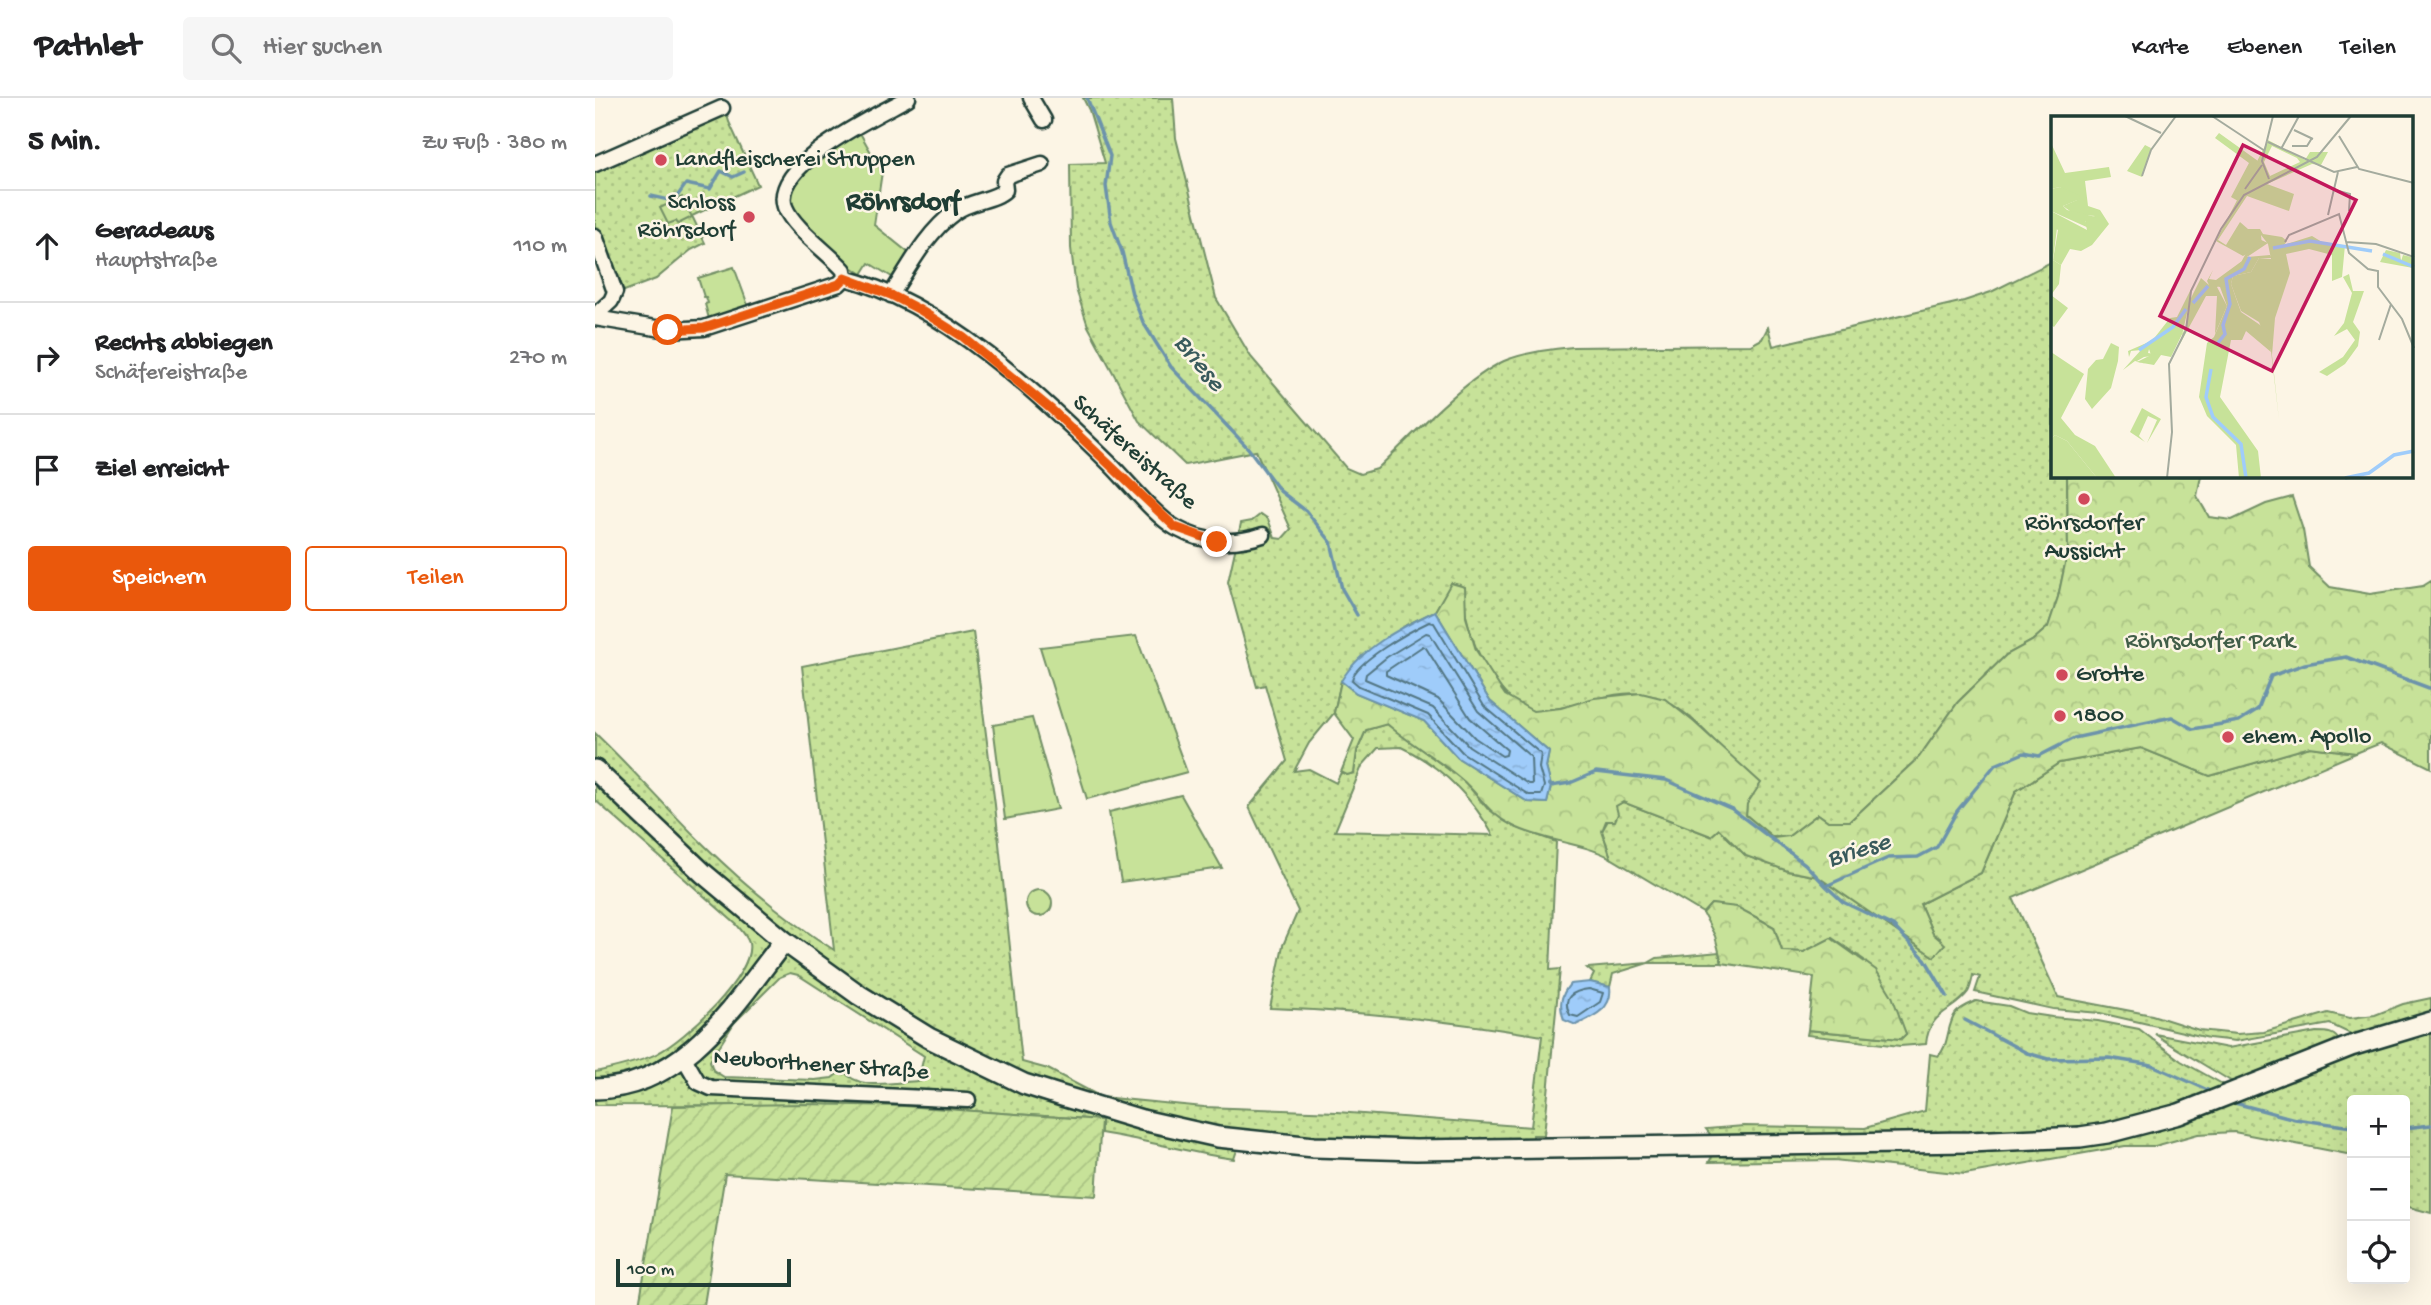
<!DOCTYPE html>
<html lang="de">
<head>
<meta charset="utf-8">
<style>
	:root { --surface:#fff; --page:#f6f6f6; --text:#202124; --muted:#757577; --line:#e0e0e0; --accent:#ea580c }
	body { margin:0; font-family:"Gochi Hand",sans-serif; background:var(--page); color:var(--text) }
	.controls { position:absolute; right:21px; bottom:21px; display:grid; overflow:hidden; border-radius:7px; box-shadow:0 7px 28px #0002 }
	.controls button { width:63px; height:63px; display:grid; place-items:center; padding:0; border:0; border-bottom:2px solid var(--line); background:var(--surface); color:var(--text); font:35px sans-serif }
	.scale { position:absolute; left:21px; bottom:18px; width:175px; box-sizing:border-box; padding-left:7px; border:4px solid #1f3d34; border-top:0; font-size:19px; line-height:24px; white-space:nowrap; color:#1f3d34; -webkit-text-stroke:5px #fcf5e5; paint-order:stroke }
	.stop { position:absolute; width:21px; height:21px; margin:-16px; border:5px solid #ea580c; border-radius:50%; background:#fff }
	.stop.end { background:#ea580c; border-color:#fff; box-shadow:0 2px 7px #0008 }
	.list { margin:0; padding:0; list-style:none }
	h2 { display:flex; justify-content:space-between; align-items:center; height:91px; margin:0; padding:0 28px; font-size:30px }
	h2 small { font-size:23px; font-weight:400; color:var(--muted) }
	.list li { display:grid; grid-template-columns:46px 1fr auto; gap:21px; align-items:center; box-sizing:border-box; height:112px; padding:0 28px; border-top:2px solid var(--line) }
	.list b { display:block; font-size:26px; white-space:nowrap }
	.list p { margin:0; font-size:23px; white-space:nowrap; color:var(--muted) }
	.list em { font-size:23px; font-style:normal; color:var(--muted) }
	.actions { display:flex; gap:14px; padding:21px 28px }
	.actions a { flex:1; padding:16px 0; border:2px solid var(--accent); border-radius:7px; text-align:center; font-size:24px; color:var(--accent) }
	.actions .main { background:var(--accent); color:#fff }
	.icon { flex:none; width:38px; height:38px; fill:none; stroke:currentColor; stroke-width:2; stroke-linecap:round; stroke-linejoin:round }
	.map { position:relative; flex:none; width:1836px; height:1207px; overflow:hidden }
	header { display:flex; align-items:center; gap:42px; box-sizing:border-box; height:98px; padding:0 35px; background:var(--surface); border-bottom:2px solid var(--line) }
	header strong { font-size:33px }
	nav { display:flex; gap:38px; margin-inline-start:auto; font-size:24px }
	.search { width:490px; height:63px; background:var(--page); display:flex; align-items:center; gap:18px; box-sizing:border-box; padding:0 24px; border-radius:7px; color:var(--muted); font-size:26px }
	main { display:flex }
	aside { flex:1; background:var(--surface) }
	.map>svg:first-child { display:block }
	.grass { fill:url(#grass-dots); stroke:#739066; stroke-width:2; fill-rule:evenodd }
	.forest { fill:url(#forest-crowns); stroke:#739066; stroke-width:2 }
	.park { fill:#c7e299; stroke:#739066; stroke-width:2 }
	.garden { fill:url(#garden-furrows); stroke:#739066; stroke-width:2 }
	.water { fill:url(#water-ripples); stroke:#6c93ab; stroke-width:2 }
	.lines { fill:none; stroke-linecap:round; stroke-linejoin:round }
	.shore { stroke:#527683; stroke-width:2 }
	.stream { stroke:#6c93ab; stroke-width:3.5 }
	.street-casing { stroke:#1f3d34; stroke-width:19 }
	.secondary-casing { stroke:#1f3d34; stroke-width:24 }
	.street { stroke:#fcf5e5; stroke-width:14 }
	.secondary { stroke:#fcf5e5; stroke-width:19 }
	.route { stroke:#ea580c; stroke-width:9 }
	.poi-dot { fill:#d1495b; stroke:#fcf5e5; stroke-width:2.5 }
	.labels { text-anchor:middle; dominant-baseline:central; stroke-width:5; stroke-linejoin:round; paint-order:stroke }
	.poi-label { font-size:24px; fill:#1f3d34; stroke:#fcf5e5; text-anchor:start }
	.street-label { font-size:24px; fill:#1f3d34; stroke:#fcf5e5 }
	.park-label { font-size:24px; fill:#415e48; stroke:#fcf5e5 }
	.water-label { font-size:26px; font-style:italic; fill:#395a5c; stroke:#fcf5e5 }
	.quarter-label { font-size:28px; font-weight:bold; fill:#1f3d34; stroke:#fcf5e5 }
	.inset-river { fill:none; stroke:#9fccfa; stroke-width:3.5 }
	.inset-road { fill:none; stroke:#a4ab9e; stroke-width:2 }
	.view { fill:#c2185b; fill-opacity:0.15; stroke:#c2185b; stroke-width:3.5 }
	.inset-edge { fill:none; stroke:#1f3d34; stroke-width:3.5 }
</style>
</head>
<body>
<header>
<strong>Pathlet</strong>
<div class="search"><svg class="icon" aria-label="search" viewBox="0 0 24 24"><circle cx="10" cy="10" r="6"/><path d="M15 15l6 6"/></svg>Hier suchen</div>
<nav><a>Karte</a><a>Ebenen</a><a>Teilen</a></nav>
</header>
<main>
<aside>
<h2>5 Min.<small>Zu Fuß · 380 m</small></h2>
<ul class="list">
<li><svg class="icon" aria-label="ahead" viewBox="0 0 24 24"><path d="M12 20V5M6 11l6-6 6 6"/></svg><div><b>Geradeaus</b><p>Hauptstraße</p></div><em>110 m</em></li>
<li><svg class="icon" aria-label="right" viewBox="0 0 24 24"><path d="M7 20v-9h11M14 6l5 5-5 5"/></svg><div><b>Rechts abbiegen</b><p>Schäfereistraße</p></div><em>270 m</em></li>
<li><svg class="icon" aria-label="arrive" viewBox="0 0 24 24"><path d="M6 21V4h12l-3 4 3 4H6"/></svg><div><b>Ziel erreicht</b></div></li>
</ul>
<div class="actions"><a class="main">Speichern</a><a>Teilen</a></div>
</aside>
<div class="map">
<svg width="1836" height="1207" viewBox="0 0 1836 1207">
	<defs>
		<pattern id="grass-dots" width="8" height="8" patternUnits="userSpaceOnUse" patternTransform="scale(1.75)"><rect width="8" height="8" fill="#c7e299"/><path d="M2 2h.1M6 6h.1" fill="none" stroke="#aac384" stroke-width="1.8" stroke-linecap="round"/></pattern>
		<pattern id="forest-crowns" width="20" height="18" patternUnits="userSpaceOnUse" patternTransform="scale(1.75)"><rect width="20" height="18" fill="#c7e299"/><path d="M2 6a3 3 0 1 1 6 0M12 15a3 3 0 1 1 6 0" fill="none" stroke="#aac384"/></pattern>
		<pattern id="garden-furrows" width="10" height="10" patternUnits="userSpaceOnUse" patternTransform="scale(1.75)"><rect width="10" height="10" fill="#c7e299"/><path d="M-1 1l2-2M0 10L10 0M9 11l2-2" fill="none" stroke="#aac384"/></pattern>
		<pattern id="water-ripples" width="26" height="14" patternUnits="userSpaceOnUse" patternTransform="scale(1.75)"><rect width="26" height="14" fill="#9fccfa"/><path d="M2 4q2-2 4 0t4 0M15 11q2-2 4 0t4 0" fill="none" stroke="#88b0d7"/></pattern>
	</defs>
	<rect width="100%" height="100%" fill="#fcf5e5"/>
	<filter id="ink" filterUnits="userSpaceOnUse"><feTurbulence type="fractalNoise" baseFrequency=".0143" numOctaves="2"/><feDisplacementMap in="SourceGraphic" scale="14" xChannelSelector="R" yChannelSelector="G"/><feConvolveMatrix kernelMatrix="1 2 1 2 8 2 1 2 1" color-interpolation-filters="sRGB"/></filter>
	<g filter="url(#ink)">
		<path class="grass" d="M488,0h90l3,40 40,160 35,59 95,111 14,6 17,-5c34,-32 86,-89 127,-108 22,-9 45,-12 69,-14l178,-2 11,-6 6,-12 5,19 191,-45 27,-9 62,-31v215h14l1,74 -10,47 -10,30 -16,14 -26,14 -48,47 -39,55 -69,64h-22l-10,-7 -29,22 -17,1 -26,-22c3,-21 -11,-53 -26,-68 -20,-22 -46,-49 -77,-53 -29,-4 -56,10 -84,14 -7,1 -19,4 -26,3 -33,-7 -60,-62 -66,-92 -3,-10 -2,-21 -2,-32l-13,-4 -17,28 -29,14 -65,56 -7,32 -25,30 -15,28 15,-2 27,14 5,-11 6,3 7,-2 3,-22 9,-21 21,-6 77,57 23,27 26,18 43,16 -6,128 10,-1 -16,166h-11v7l-110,2 -181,-9 -8,24c-45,-6 -88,-19 -133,-26v-13l-197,-14 -309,-1v-33c18,-4 47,-10 63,-19 26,-13 97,-78 91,-110 -2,-7 -8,-13 -12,-18l-142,-125v-67c38,36 72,76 109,112 40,39 83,75 130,105l-32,-284 171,-34 22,173 27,257 26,7 53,28 103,10 133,5 194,15 11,-91c-91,-15 -181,-25 -272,-28l13,-63 15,-34 -49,-104 38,-46 -22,-76 -8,2 -29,-105 13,-59 11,-2 9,-7 7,5 7,19 7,1 9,-10 -35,-78 -71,14 -46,-44 -51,-95 -12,-37 -5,-41 -1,-84 35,-1 -16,-53zM806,649c40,19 70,49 92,88l-158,-4 27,-65 16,-18zM195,875l8,2 126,81 -6,25c-23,1 -60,11 -75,-11l-11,8 -17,2 -91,-3 -11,-7 -3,-9 24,-38 46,-46z
			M128,3l6,21 29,63 -66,31 13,27 -14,7 -35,29 -45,17 -16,-38v-100z
			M1715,649l46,6 -343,145 45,99 94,18 47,15 38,4 27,-2 64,-19 22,5 25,-3 28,-11 28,-6v17l-74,22 -27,-13 -94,17 -27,-3 -109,-25 -47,-4 -78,-17 5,-15 -7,-2c-1,5 -2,12 -5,17 -14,20 -39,19 -42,52l-26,2 -93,-11 1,-5 92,9 6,-5 -8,-18 -34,-56 -32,-22 -28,14 -22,-1 -8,-24c-25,-14 -34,-20 -63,-23l-8,9 -92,-55 -9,-27 14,-25 7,-4 88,34 8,-7 27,27 42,15 30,6 116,80 6,-19 -7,-4 -13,-30 61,-31 35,-82 43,-28 82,-15 69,28z
			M1124,854l3,11h-74l-35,11 -3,13 -20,-5 4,-8 -7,-6 61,-5 9,-5z
			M1381,903l33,5 17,7 26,4 46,4 41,8 42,32 45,25 -49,18 -97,26 -366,9 -8,-10 38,-3 121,2 60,-17 5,-57 8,2c12,-11 8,-31 18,-43 5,-6 13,-9 20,-12z
			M1836,932v183l-26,-7v-106h-53v55l-118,-23 -36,2 -43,12h-30l-160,28 -131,-14 -125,2 4,-7 470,-32 128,-50v-4z
			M1721,934c11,0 20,0 24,11l-50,17 -56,23 -63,-38 -16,-11 73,14z"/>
		<path class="forest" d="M1472,378h134l-4,20 12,21 23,3 34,-16 26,-7 11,33 6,37 21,20 40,7 53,-8 8,-5v187l-50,-25 -25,10 -46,-6 -100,29 -69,-28 -82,15 -43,28 -35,82 -61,31 13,30 12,10 -11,13 -116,-80 -30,-6 -42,-15 -27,-27 -8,7 -88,-34 -7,4 2,8 -3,7h-9l-4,10 9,27c-30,-16 -66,-16 -98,-32 -26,-13 -32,-30 -52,-47 -23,-20 -51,-35 -74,-55l-21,6 -9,21 -3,22 -7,2 -6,-3 13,-32 -20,-27 7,-32 15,12 68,28 34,37 70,44 19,1 4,-17 -5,-19 3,-15 -59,-51 -55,-90 16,-28 14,4 1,30 10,33 29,45 28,16 28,-3 33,-10 47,-5 24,6 29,23 67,61 -14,21 -1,11 28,23 15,-2 29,-22 10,7h22l69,-64 39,-55 48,-47 26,-14 16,-14 10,-30 10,-47z
			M1116,806l26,3 37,20 8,24 22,1 27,-14 45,32 16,26 14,38 -5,5 -93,-9 6,-53 -92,-14 -7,-27 -12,-23z"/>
		<path class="park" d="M265,35l22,39 -8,53 36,29 -18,23 -23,-14 -7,11c-20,-13 -77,-56 -71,-83 3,-12 15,-21 24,-29 14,-11 28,-22 45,-29z
			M87,99l10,20 -14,7 -2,-3 -8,3 -8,-16z
			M139,169l15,41 -40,11 -4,-15 3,-1 -2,-6h-2l-6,-19z
			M541,538l51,136 -100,27 -47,-152z
			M437,620l26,91 -53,10 -12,-94z
			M586,697l41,73 -101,14 -12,-70z
			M431 805a13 13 0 1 1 26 0a13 13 0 1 1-26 0Z"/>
		<path class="garden" d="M209,1006l100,2 197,14 -5,76 -371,-22 -21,131h-65l34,-199z"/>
		<path class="water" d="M840,513l55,90 59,51 -3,15 5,19 -4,17 -19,-1 -70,-44 -34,-37 -68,-28 -15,-12c20,-33 59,-53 94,-70z
			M995,884l20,5c3,22 -17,30 -34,38l-12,-5c-5,-14 -4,-24 6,-36z"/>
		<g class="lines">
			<path class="shore" d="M834,524l5,1 50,83 57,48 -2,14 5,18 -3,9h-12l-66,-42 -35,-38 -69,-29 -7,-6c2,-18 60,-50 77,-58z
				M831,535l4,1 48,77 53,46 1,27h-4l-59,-38 -36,-38 -68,-29 1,-5 21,-17z
				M828,548l3,2 44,70 37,32 -1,5 -4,1 -27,-18 -37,-39 -52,-24v-4z
				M994,891l14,4 -3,9 -22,15 -8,-2c-9,-18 3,-24 19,-26z"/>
			<path class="stream" d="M492,0l23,58 -4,30 5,36 11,30 10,42 11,28 28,45 77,81 32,43 26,20 25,31 11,47 15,26
				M56,98l18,4 7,-2 10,-14 24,5 11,-18 12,6 11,-5
				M954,686l2,2 19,-3 26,-11 70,8 66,29 73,55 21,22 62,-28 30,-1 19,-10 20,-36 38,-46 29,-12 15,3 35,-18 98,-21 21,12 46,-8 19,-12 13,-33 34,-12 41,-7 83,31
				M1232,789l16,15 50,24 32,33 22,37
				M1370,922l62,33 21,6 61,-1 43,7 60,27
				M1636,1004l64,17 57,8
				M1810,1030l26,-3"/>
			<g class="street-casing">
				<path id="street" d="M436,0l13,22
					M0,66l127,-56
					M0,138l20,56 -4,9 -11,10v8
					M250,180c98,25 195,117 266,187 17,17 45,52 65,63 27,15 58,17 87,7
					M250,180l-1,-8c-16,-18 -50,-41 -59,-63 -15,-43 93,-92 123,-109
					M296,197c18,-28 36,-63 64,-83 14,-11 40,-12 50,-22l-1,-9 4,-6 34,-11
					M0,220l73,12 36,-2 135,-44 6,-6
					M89,960l14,24 13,6 257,12"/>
			</g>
			<g class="secondary-casing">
				<path id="secondary" d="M0,672l108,103 81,68 75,54 70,43 95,46 38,12 80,24 76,17 96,10 102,3 553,-8 111,-5 27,-4 72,-19 172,-68 80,-24
					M0,991c90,-2 139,-84 189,-148"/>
			</g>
			<use href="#street" class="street"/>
			<use href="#secondary" class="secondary"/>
		</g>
	</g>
	<g class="lines" filter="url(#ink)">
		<path class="route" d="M73,232l36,-2 135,-44 6,-6 46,17 29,15 43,27 89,73 123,117 42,15"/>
	</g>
	<g class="poi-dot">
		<circle cx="66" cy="62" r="7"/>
		<circle cx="154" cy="119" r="7"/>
		<circle cx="1489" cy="401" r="7"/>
		<circle cx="1467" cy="577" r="7"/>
		<circle cx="1465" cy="618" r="7"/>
		<circle cx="1633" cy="639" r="7"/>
	</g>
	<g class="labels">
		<g class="poi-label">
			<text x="80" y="62">Landfleischerei Struppen</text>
			<text x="140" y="105" text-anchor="end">Schloss<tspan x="140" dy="28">Röhrsdorf</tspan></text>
			<text x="1489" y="426" text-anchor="middle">Röhrsdorfer<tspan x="1489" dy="28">Aussicht</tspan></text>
			<text x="1481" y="577">Grotte</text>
			<text x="1479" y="618">1800</text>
			<text x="1647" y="639">ehem. Apollo</text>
		</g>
		<g class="street-label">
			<text transform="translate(539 355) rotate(42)">Schäfereistraße</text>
			<text transform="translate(226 968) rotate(4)">Neuborthener Straße</text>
		</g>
		<g class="park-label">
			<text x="1615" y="544">Röhrsdorfer Park</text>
		</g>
		<g class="water-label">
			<text transform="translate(603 266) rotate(51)">Briese</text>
			<text transform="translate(1264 754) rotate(-17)">Briese</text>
		</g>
		<g class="quarter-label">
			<text x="308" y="105">Röhrsdorf</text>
		</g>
	</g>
	<g transform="translate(1456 18)">
		<rect width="362" height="362" fill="#fcf5e5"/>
		<path d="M217,24l37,20 5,-8h18l-7,13 -9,-1 -45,20 27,10 -5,17 -42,-15 -29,44 8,5 14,-23 8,7h12l3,5 19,3 5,4 -3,4 28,-9 15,9h18l-3,32 -10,4v-26l-23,-6 -23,5 4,19 -15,45 -3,37 7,65 -8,-69 -12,-29 -18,-11 -10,-27 2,-8 18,-4 8,-14 12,1 -3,-15 -7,-9 1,10 -19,11 -27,-15zM221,30l25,12 3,4 -30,14 -6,-14zM0,27l14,30 44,-6 2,10 -26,4 3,25 12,4 9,14 -17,21 -11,6 -11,-2 -9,16 -8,-5 5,-30 -7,-4v-15l36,19 -2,-10 10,-4 -21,-2 -11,-8 14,-6 -17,-13 -9,2zM191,145l-5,11 -20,15 10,19 -12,28 2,-38h-11l-26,48 10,-44 11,-22 8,7 -2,-4 6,-11 -4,9 7,1zM298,158l4,17h11l-11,31 7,10 -2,14 -13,18 -18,12 -8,-4 24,-15 12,-17 -8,-11 -13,7 10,-13 8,-30 -9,-16zM141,171l-5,37 -16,33 -10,-2 -7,10 -17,-3 14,-7 -3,-9 22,-28 7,-1zM0,179l17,13 -14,19 -3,-2zM4,319l12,6 30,37h-46v-39z" fill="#c7e299" fill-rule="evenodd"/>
		<path d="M9,71l19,8 1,4 -17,7 4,4 29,7 -11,4 6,8 -40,-18v-22zM0,110l6,2 -4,32 8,5 -2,19 -8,11zM208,123l9,4 -21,14 23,-2 2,3h-13l-8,14 -18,4 -2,8 10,28 25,17 5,23 -25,-21 -4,9h-11l-11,57 38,54 3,27h-22l-3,-33 -29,-29 -8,-19 8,-54 7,-6 13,-31 -7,-19 -5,-1 21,-14 10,-19 15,-8zM335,134l14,3 1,8 2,-6 8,2 2,11 -33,-6zM100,225l-3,12 13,2 -17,2 -7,4 9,3 -11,-3 -12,9 18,-20 -10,1 -2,6 -1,-6zM60,227l8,4 -1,14 -7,27 -19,21 -7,-10 3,-30 8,-9 7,-1zM0,236l33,22 -23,44 14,17 20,11 21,32h-19l-30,-37 -12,-6 -4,4zM91,292l19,11 -14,24 10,-23 -9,-4 -9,20 6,6 -15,-10z" fill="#c7e299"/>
		<path d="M168,17l39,28 -20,40 -7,-4 18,-34 -34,-25zM94,29l6,3 -9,29 -15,-6z" fill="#c7e299"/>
		<path class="inset-river" d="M222,132l37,-7 62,10M332,138l31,13M142,187l15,-17M166,228l8,-10 -2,-9 7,-21 -4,-25 18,-10 6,-12M88,234l34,-23 13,-18M160,253l-5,28 7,20 28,27 5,34M294,362l24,-5 25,-18 20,-4"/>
		<path class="inset-road" d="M74,0l36,17M161,0l53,35M243,14l19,9M288,20l20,33 55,14M217,26l66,30 23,-5M241,30h15l5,-8M230,33l18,-33M91,60l9,-26 25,-34M218,63l-7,-18 11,-45M194,73l17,-24M284,74l15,4 -1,17M277,99l10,-43M234,126l4,-7 50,-21 10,39 19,16 10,2v16l24,32 12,29M295,126l30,2 38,13M328,224l12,-36M116,362l5,-46 -3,-68 17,-34 5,-39 30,-62 23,-34 73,-38 34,-41"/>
		<path class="view" d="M192,29l113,55 -84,171 -112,-55z"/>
		<rect width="362" height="362" class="inset-edge"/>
	</g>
</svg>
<div class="controls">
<button>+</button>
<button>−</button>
<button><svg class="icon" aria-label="locate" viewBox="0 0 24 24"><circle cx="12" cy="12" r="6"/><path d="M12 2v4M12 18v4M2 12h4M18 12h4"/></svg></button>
</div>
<div class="scale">100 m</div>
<div class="stop" style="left:73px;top:232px"></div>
<div class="stop end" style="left:622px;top:444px"></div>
</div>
</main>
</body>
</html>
